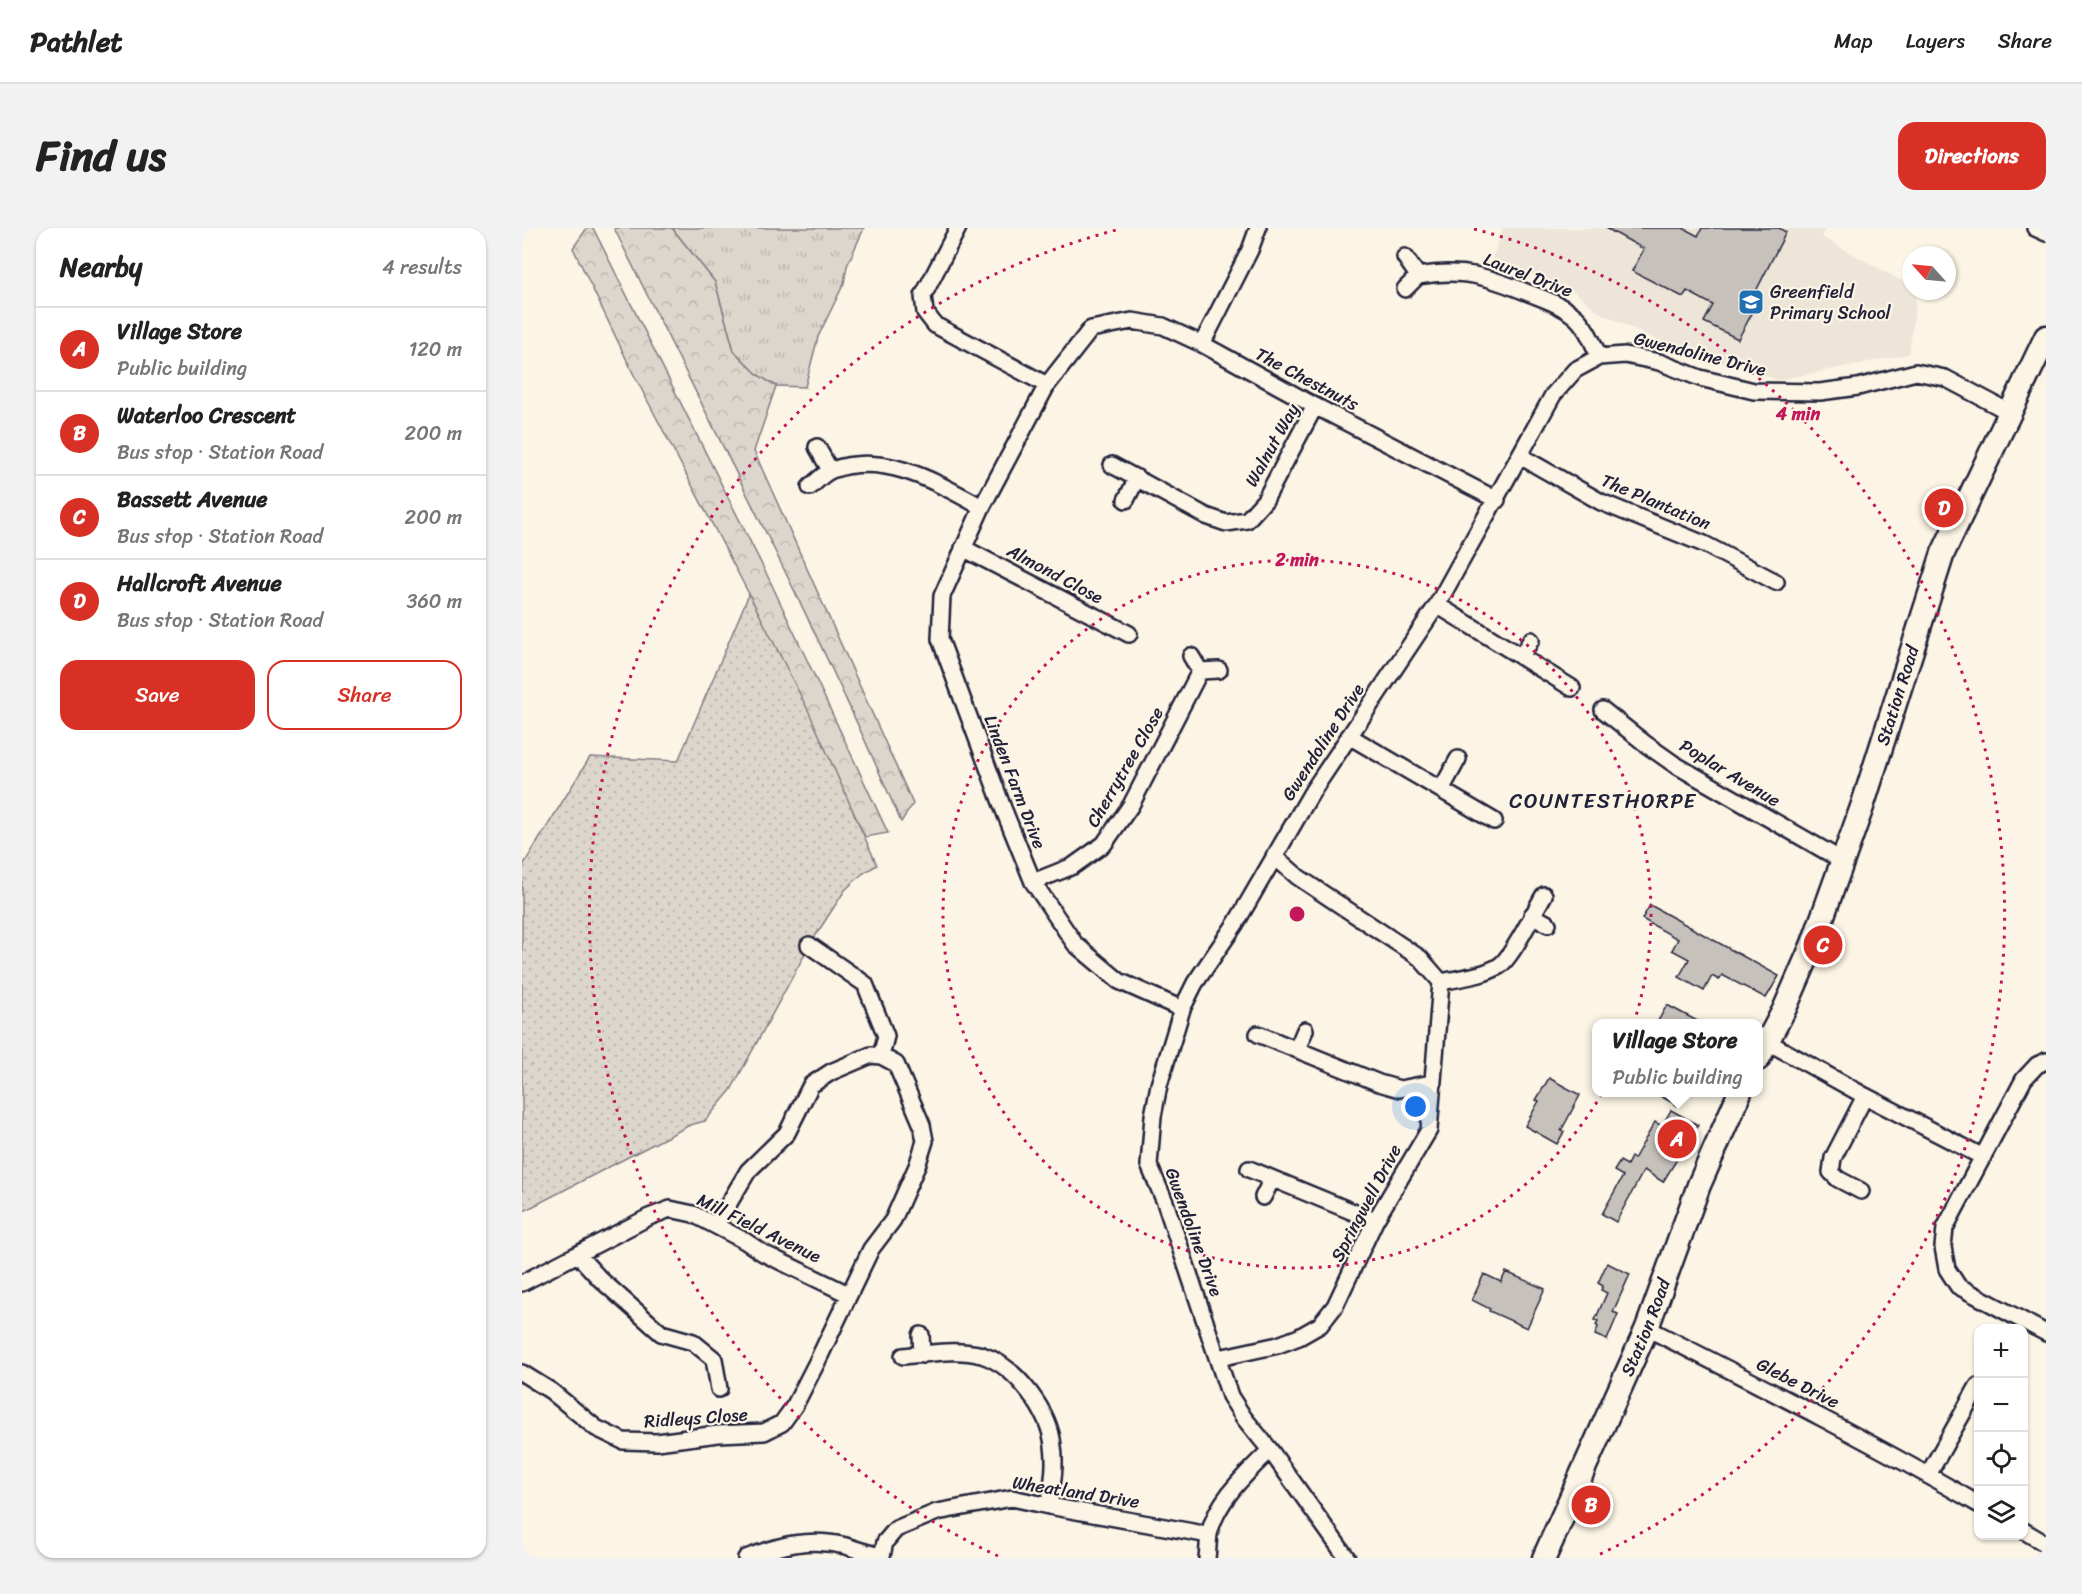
<!DOCTYPE html>
<html lang="en">
<head>
<meta charset="utf-8">
<style>
	:root { --surface:#fff; --page:#f2f2f2; --text:#222; --muted:#767676; --line:#e0e0e0; --accent:#d93025 }
	body { margin:0; font-family:Sriracha,sans-serif; background:var(--page); color:var(--text) }
	.controls { position:absolute; right:18px; bottom:18px; display:grid; overflow:hidden; border-radius:12px; box-shadow:0 2px 4px #0004 }
	.controls button { width:54px; height:54px; display:grid; place-items:center; padding:0; border:0; border-bottom:2px solid var(--line); background:var(--surface); color:var(--text); font:30px sans-serif }
	.compass { position:absolute; left:1380px; top:18px; width:54px; height:54px; border-radius:50%; background:var(--surface); box-shadow:0 2px 4px #0004; rotate:297deg }
	.you { position:absolute; left:894px; top:879px; width:21px; height:21px; margin:-15px; border:4px solid #fff; border-radius:50%; background:#1a73e8; box-shadow:0 0 0 9px #1a73e833 }
	.badge { display:grid; place-items:center; width:39px; height:39px; border-radius:50%; background:var(--accent); color:#fff; font-size:20px; font-weight:700 }
	.pin { position:absolute; translate:-50% -50%; border:3px solid #fff; box-shadow:0 2px 6px #0006 }
	.popup { position:absolute; left:1070px; top:791px; width:171px; height:78px; box-sizing:border-box; display:grid; place-content:center; border-radius:12px; background:var(--surface); filter:drop-shadow(0 2px 4px #0005); font-size:20px; white-space:nowrap; color:var(--muted) }
	.popup b { font-size:22px; color:var(--text) }
	.popup::after { content:''; position:absolute; left:50%; top:100%; margin-left:-12px; border:12px solid transparent; border-top-color:var(--surface) }
	.list { margin:0; padding:0; list-style:none }
	h2 { display:flex; justify-content:space-between; align-items:center; height:78px; margin:0; padding:0 24px; font-size:26px }
	h2 small { font-size:20px; font-weight:400; color:var(--muted) }
	.list li { display:grid; grid-template-columns:39px 1fr auto; gap:18px; align-items:center; box-sizing:border-box; height:84px; padding:0 24px; border-top:2px solid var(--line) }
	.list b { display:block; font-size:22px; white-space:nowrap }
	.list p { margin:0; font-size:20px; white-space:nowrap; color:var(--muted) }
	.list em { font-size:20px; font-style:normal; color:var(--muted) }
	.actions { display:flex; gap:12px; padding:18px 24px }
	.actions a { flex:1; padding:14px 0; border:2px solid var(--accent); border-radius:18px; text-align:center; font-size:21px; color:var(--accent) }
	.actions .main { background:var(--accent); color:#fff }
	.icon { flex:none; width:33px; height:33px; fill:none; stroke:currentColor; stroke-width:2; stroke-linecap:round; stroke-linejoin:round }
	.map { position:relative; flex:none; width:1524px; height:1330px; overflow:hidden; border-radius:18px }
	header { display:flex; align-items:center; gap:36px; box-sizing:border-box; height:84px; padding:0 30px; background:var(--surface); border-bottom:2px solid var(--line) }
	header strong { font-size:28px }
	nav { display:flex; gap:33px; margin-inline-start:auto; font-size:21px }
	.intro { display:flex; align-items:center; justify-content:space-between; box-sizing:border-box; height:144px; padding:0 36px }
	h1 { margin:0; font-size:42px }
	.button { padding:15px 27px; border-radius:18px; background:var(--accent); color:#fff; font-size:21px; font-weight:700 }
	main { display:flex; gap:36px; padding:0 36px }
	aside { flex:1; background:var(--surface); border-radius:18px; box-shadow:0 2px 4px #0004 }
	.map>svg:first-child { display:block }
	.built { fill:#ece5d8 }
	.grass { fill:url(#grass-tufts); stroke:#7f7c84; stroke-width:1.5 }
	.forest { fill:url(#forest-crowns); stroke:#7f7c84; stroke-width:1.5 }
	.park { fill:url(#park-dots); stroke:#7f7c84; stroke-width:1.5 }
	.building { fill:#c6c1bb; stroke:#22223b; stroke-width:1.5 }
	.lines { fill:none; stroke-linecap:round; stroke-linejoin:round }
	.street-casing { stroke:#22223b; stroke-width:20 }
	.secondary-casing { stroke:#22223b; stroke-width:27 }
	.street { stroke:#fcf5e5; stroke-width:15 }
	.secondary { stroke:#fcf5e5; stroke-width:22 }
	.ring { fill:none; stroke:#c2185b; stroke-width:3; stroke-dasharray:3 6 }
	.labels { text-anchor:middle; dominant-baseline:central; stroke-width:4.5; stroke-linejoin:round; paint-order:stroke }
	.street-label { font-size:18px; fill:#22223b; stroke:#fcf5e5 }
	.poi-label { font-size:18px; fill:#22223b; stroke:#fcf5e5; text-anchor:start }
	.quarter-label { font-size:21px; letter-spacing:1.5px; fill:#22223b; stroke:#fcf5e5 }
	.centre { fill:#c2185b; stroke:#fcf5e5; stroke-width:3 }
	.ring-label { font-size:18px; text-anchor:middle; font-weight:bold; fill:#c2185b; stroke:#fcf5e5; stroke-width:4.5; stroke-linejoin:round; paint-order:stroke }
</style>
</head>
<body>
<header>
<strong>Pathlet</strong>
<nav><a>Map</a><a>Layers</a><a>Share</a></nav>
</header>
<div class="intro"><h1>Find us</h1><a class="button">Directions</a></div>
<main>
<aside>
<h2>Nearby<small>4 results</small></h2>
<ul class="list">
<li><span class="badge">A</span><div><b>Village Store</b><p>Public building</p></div><em>120 m</em></li>
<li><span class="badge">B</span><div><b>Waterloo Crescent</b><p>Bus stop · Station Road</p></div><em>200 m</em></li>
<li><span class="badge">C</span><div><b>Bassett Avenue</b><p>Bus stop · Station Road</p></div><em>200 m</em></li>
<li><span class="badge">D</span><div><b>Hallcroft Avenue</b><p>Bus stop · Station Road</p></div><em>360 m</em></li>
</ul>
<div class="actions"><a class="main">Save</a><a>Share</a></div>
</aside>
<div class="map">
<svg width="1524" height="1330" viewBox="0 0 1524 1330">
	<defs>
		<pattern id="grass-tufts" width="24" height="20" patternUnits="userSpaceOnUse" patternTransform="scale(1.5)"><rect width="24" height="20" fill="#dcd6cc"/><path d="M3 7l-1-3M5 7V3M7 7l1-3M15 17l-1-3M17 17v-4M19 17l1-3" fill="none" stroke="#bcb7b0"/></pattern>
		<pattern id="forest-crowns" width="20" height="18" patternUnits="userSpaceOnUse" patternTransform="scale(1.5)"><rect width="20" height="18" fill="#dcd6cc"/><path d="M2 6a3 3 0 1 1 6 0M12 15a3 3 0 1 1 6 0" fill="none" stroke="#bcb7b0"/></pattern>
		<pattern id="park-dots" width="8" height="8" patternUnits="userSpaceOnUse" patternTransform="scale(1.5)"><rect width="8" height="8" fill="#dcd6cc"/><path d="M2 2h.1M6 6h.1" fill="none" stroke="#bcb7b0" stroke-width="1.8" stroke-linecap="round"/></pattern>
	</defs>
	<rect width="100%" height="100%" fill="#fcf5e5"/>
	<filter id="ink" filterUnits="userSpaceOnUse"><feTurbulence type="fractalNoise" baseFrequency=".0167" numOctaves="2"/><feDisplacementMap in="SourceGraphic" scale="12" xChannelSelector="R" yChannelSelector="G"/><feConvolveMatrix kernelMatrix="1 2 1 2 8 2 1 2 1" color-interpolation-filters="sRGB"/></filter>
	<g filter="url(#ink)">
		<path class="built" d="M981,0h322l-3,9 89,49v5h6l-8,63 -131,26 -111,-35 -68,-33 -27,-22 -80,-31z"/>
		<path class="grass" d="M150,0h192l-17,38 -3,17 -26,54 -13,50 -29,-1 -18,-11 -24,-24 -19,-69z"/>
		<path class="forest" d="M65,0h6l178,355 117,250 -23,4 -116,-243 -116,-221 -60,-125z
			M92,0h58l43,54 19,69 24,24 18,11 -22,65 159,353 -12,18c-87,-202 -190,-397 -287,-594z"/>
		<path class="park" d="M227,366l59,116 69,155 -15,9 -17,16 -33,51 -81,149 -26,31 -15,4 -168,87v-345l68,-110 88,4z"/>
		<path class="building" d="M1084,0h77l15,8 4,-8h77l7,4 -31,61 6,4 -23,42 -34,-17 9,-17 -26,-14 -4,6 -51,-26 12,-22z
			M1128,677l129,71 -13,22 -44,-23 -3,5 -7,-4 -8,15 -25,-14 10,-18 -17,-9 6,-11 -36,-20z
			M1145,777l34,18h-44z
			M1027,850l31,17 -13,25 -6,11 3,1 -7,12 -32,-18 14,-25 -3,-1z
			M1131,864h33l-8,14z
			M1149,882l27,15 -35,57 -19,-12 -28,52 -14,-8 21,-38 -9,-5 6,-10 7,4 4,-8 3,2 21,-37 7,4z
			M1085,1035l23,11 -17,38 5,2 -11,26 -12,-5 3,-8 -2,-2 2,-4 -3,-1 12,-27 -6,-3 2,-4 -5,-3z
			M984,1044l39,17 -18,39 -38,-17 1,-2 -18,-9 12,-26 17,8z"/>
		<g class="lines">
			<g class="street-casing">
				<path id="street" d="M436,0l-35,68 2,16 10,13 112,60
					M1513,0l11,5
					M883,29l13,19 -13,13
					M896,48c44,-8 68,0 108,16 16,6 33,12 46,22 13,9 21,29 27,43
					M680,116l48,-94 8,-22
					M295,219l13,23
					M998,228l81,46 103,42 72,38
					M590,237l94,51 20,7 21,-3 18,-20 50,-94
					M288,259c7,-6 14,-14 22,-17 54,-19 105,13 150,37
					M604,272l11,-22
					M441,320l166,86
					M915,377l135,83
					M669,428l9,15 19,-1
					M999,429l10,-17
					M1081,482l44,35 27,19 169,97
					M827,508l145,85
					M919,562l17,-31
					M511,654l40,-16 31,-22 27,-39 69,-134
					M1010,687l16,9
					M287,717l56,39 21,52 -5,20
					M919,754c18,-4 42,-6 58,-16 13,-8 36,-56 45,-71
					M660,781l-63,-28 -44,-37 -42,-62 -30,-74 -63,-169 2,-43 40,-89 65,-122 44,-56 41,-8 31,5 39,18 113,62 182,94
					M736,806l121,49 21,6 31,-6
					M1246,814l97,54 118,61
					M775,821l8,-19
					M1524,833l-9,4 -13,14 -79,149 -2,19 4,22 11,17 88,47
					M727,941l126,52
					M1339,963l-23,-12 -7,-7 2,-14 32,-62
					M741,969l9,-18
					M56,1027l22,24 61,54 32,9 21,17 5,30
					M0,1055l127,-66 21,-8 23,5 52,27 18,12 85,41
					M1125,1100c112,57 223,113 331,176
					M399,1107l1,20
					M381,1128c25,-2 54,-8 79,-1 34,11 68,57 71,91 3,21 -1,40 -4,60
					M697,1130l59,-13 21,-8 21,-12 15,-19 40,-85 54,-91 12,-148 -21,-24 -122,-81 -24,-21
					M0,1145l29,18 45,37 27,13 34,1 61,-8 46,-2 18,-9 13,-18 22,-43 54,-113 22,-29 24,-54 8,-25 -3,-16 -26,-61 -15,-8 -10,-1 -40,17 -20,13 -24,48 -39,38 -32,54
					M1406,1247l50,-89
					M1502,1303l22,13
					M224,1330c34,-13 64,-21 100,-12 12,4 23,8 36,10l3,-14 11,-13 41,-17 75,-14 37,8 160,29
					M685,1330c1,-8 1,-16 2,-24 8,-34 37,-60 61,-84
					M825,1330l-77,-108 -26,-32 -14,-22 -65,-194 -16,-37 4,-49 6,-31 23,-76 13,-26 41,-60 76,-131 125,-187 116,-210 22,-25 24,-13 26,-2 34,7 41,16 54,13 66,1 38,-5 58,-15 29,6 66,35"/>
			</g>
			<g class="secondary-casing">
				<g id="secondary">
					<path id="s1" d="M1236,831l26,-49 28,-64 50,-139 81,-254 103,-216"/>
					<path id="s2" d="M1022,1330l103,-230 52,-143 41,-93"/>
				</g>
			</g>
			<use href="#street" class="street"/>
			<use href="#secondary" class="secondary"/>
		</g>
	</g>
	<g class="ring">
		<circle cx="775" cy="686" r="354"/>
		<path d="M476 1328A708 708 0 0 1 598 1M952 1A708 708 0 0 1 1074 1328"/>
	</g>
	<defs>
		<g id="school-square" transform="scale(1.35)"><rect x="-9" y="-9" width="18" height="18" rx="4" fill="#1f6fb2" stroke="#fcf5e5"/><path d="M0-5L7-2L0 1L-7-2ZM-4 1L0 2.5L4 1V4Q0 6-4 4Z" fill="#fff"/></g>
	</defs>
	<g fill-rule="evenodd">
		<use href="#school-square" x="1229" y="74"/>
	</g>
	<g class="labels">
		<g class="street-label">
			<text transform="translate(1006 47) rotate(21)">Laurel Drive</text>
			<text transform="translate(1178 126) rotate(14)">Gwendoline Drive</text>
			<text transform="translate(785 151) rotate(28)">The Chestnuts</text>
			<text transform="translate(750 217) rotate(-61)">Walnut Way</text>
			<text transform="translate(1134 274) rotate(23)">The Plantation</text>
			<text transform="translate(533 346) rotate(28)">Almond Close</text>
			<text stroke="none"><textPath href="#s1" startOffset="390">Station Road</textPath></text>
			<text transform="translate(801 514) rotate(-57)">Gwendoline Drive</text>
			<text transform="translate(603 539) rotate(-60)">Cherrytree Close</text>
			<text transform="translate(1208 545) rotate(31)">Poplar Avenue</text>
			<text transform="translate(493 554) rotate(69)">Linden Farm Drive</text>
			<text transform="translate(844 975) rotate(-62)">Springwell Drive</text>
			<text transform="translate(237 1000) rotate(26)">Mill Field Avenue</text>
			<text transform="translate(672 1004) rotate(70)">Gwendoline Drive</text>
			<text stroke="none"><textPath href="#s2" startOffset="252">Station Road</textPath></text>
			<text transform="translate(1276 1155) rotate(27)">Glebe Drive</text>
			<text transform="translate(174 1190) rotate(-4)">Ridleys Close</text>
			<text transform="translate(554 1264) rotate(9)">Wheatland Drive</text>
		</g>
		<g class="poi-label">
			<text x="1248" y="64">Greenfield<tspan x="1248" dy="21">Primary School</tspan></text>
		</g>
		<g class="quarter-label">
			<text x="1081" y="573">COUNTESTHORPE</text>
		</g>
	</g>
	<circle cx="775" cy="686" r="9" class="centre"/>
	<g class="ring-label">
		<text x="1276" y="192">4 min</text>
		<text x="775" y="338">2 min</text>
	</g>
</svg>
<div class="controls">
<button>+</button>
<button>−</button>
<button><svg class="icon" aria-label="locate" viewBox="0 0 24 24"><circle cx="12" cy="12" r="6"/><path d="M12 2v4M12 18v4M2 12h4M18 12h4"/></svg></button>
<button><svg class="icon" aria-label="layers" viewBox="0 0 24 24"><path d="M12 4l9 5-9 5-9-5zM3 14l9 5 9-5"/></svg></button>
</div>
<svg class="compass" viewBox="-18 -18 36 36"><path d="M0-13l5 13h-10z" fill="#e53935"/><path d="M0 13l5-13h-10z" fill="#767676"/></svg>
<div class="you"></div>
<div class="pin badge" style="left:1155px;top:911px">A</div>
<div class="popup"><b>Village Store</b>Public building</div>
<div class="pin badge" style="left:1069px;top:1277px">B</div>
<div class="pin badge" style="left:1301px;top:717px">C</div>
<div class="pin badge" style="left:1422px;top:280px">D</div>
</div>
</main>
</body>
</html>
